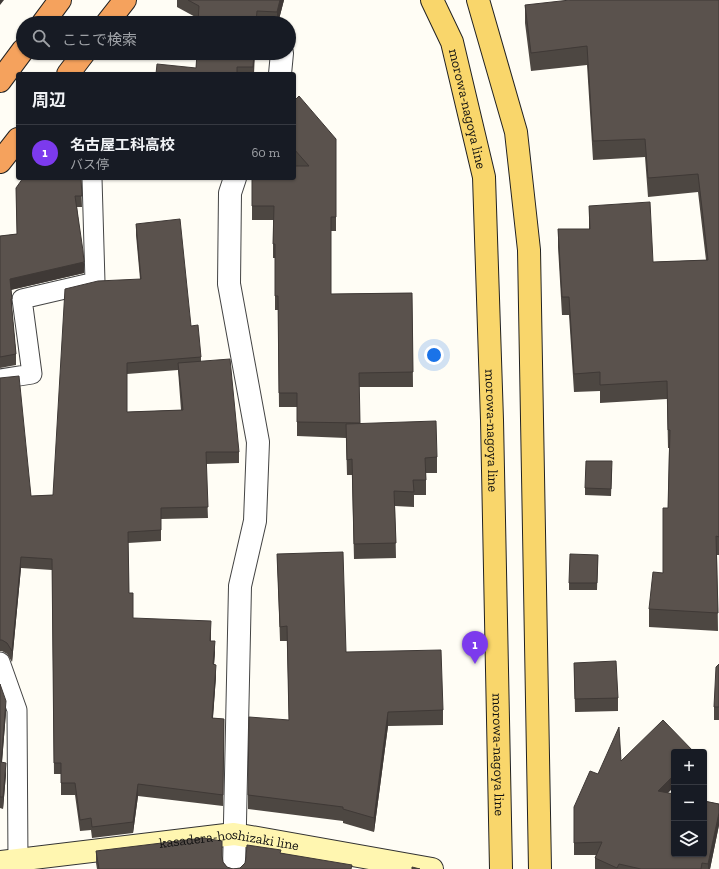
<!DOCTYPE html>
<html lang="ja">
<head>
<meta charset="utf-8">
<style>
	:root { --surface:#171b24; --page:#20242c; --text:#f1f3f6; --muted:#9ea1a6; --line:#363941; --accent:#7c3aed }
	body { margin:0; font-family:"Zilla Slab","Noto Sans JP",serif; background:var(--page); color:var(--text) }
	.controls { position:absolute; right:12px; bottom:12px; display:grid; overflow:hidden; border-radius:4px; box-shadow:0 1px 3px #0004 }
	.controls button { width:36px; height:36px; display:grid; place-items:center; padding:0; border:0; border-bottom:1px solid var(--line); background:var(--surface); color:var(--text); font:20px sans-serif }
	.you { position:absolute; left:434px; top:355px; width:14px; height:14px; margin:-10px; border:3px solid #fff; border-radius:50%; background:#1a73e8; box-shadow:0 0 0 6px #1a73e833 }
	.badge { display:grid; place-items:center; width:26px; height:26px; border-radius:50%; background:var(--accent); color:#fff; font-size:13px; font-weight:700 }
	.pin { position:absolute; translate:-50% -33px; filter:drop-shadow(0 1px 2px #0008) }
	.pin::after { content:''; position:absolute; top:21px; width:14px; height:12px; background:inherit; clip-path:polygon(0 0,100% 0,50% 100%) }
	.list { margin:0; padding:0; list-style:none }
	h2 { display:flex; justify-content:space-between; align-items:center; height:52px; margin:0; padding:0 16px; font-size:17px }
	h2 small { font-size:13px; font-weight:400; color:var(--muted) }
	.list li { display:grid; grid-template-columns:26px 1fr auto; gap:12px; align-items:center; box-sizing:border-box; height:56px; padding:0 16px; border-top:1px solid var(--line) }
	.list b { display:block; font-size:15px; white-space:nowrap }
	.list p { margin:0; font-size:13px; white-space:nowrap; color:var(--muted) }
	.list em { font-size:13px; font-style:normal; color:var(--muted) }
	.icon { flex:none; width:22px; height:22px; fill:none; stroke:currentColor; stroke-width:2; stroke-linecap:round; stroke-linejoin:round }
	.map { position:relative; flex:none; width:719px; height:869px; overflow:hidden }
	.search { position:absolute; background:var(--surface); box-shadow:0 1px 3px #0004; left:16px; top:16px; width:280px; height:44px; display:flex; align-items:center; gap:10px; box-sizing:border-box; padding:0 14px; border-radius:22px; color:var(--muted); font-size:15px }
	.panel { position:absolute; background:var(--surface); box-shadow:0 1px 3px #0004; left:16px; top:72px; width:280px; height:108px; border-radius:4px }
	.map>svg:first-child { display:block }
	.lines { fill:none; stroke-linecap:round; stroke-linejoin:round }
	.lane-casing { stroke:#444; stroke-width:21 }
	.street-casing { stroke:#444; stroke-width:24 }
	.secondary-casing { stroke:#333; stroke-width:24 }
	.primary-casing { stroke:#222; stroke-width:24 }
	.highway-casing { stroke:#222; stroke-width:24 }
	.lane { stroke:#fff; stroke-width:19 }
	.street { stroke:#fff; stroke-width:22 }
	.secondary { stroke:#fff6b0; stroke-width:22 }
	.primary { stroke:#f9d66b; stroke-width:22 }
	.highway { stroke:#f5a25d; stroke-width:22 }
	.wall { fill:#4d4742; fill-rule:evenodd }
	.shaded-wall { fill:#3f3936 }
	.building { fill:#5a524d; stroke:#3f3936 }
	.labels { text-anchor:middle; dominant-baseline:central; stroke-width:4; stroke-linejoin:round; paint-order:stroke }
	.street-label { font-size:14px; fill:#111; stroke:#fff }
</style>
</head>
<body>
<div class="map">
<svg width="719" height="869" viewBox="0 0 719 869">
	<rect width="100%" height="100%" fill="#fffdf5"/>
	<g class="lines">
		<g class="lane-casing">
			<path id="lane" d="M0,379l32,-5 -10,-75 73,-17 -3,-104
				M0,662l17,48 1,151"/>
		</g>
		<g class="street-casing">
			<path id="street" d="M280,74l2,-21
				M234,869l6,-283 15,-65 3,-79 -29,-158 1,-91 5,-15"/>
		</g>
		<g class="secondary-casing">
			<g id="secondary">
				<path id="s1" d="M0,862l234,-28 198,35"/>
			</g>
		</g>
		<g class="primary-casing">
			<g id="primary">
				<path id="s2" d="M432,0l20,42 32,135 8,243 9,449"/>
				<path d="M478,0l38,132 13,118 11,619"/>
			</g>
		</g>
		<g class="highway-casing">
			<path id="highway" d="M43,23l17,-23
				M107,23l18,-23
				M68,74l16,-21
				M0,81l23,-31
				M0,162l18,-23"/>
		</g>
		<use href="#lane" class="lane"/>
		<use href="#street" class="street"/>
		<use href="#secondary" class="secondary"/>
		<use href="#primary" class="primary"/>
		<use href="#highway" class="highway"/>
	</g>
	<path class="wall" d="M177,0h107l-6,23h-80l1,-4 -22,-12z
		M719,0v555h-2l1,76 -69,-4v-18l14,-36 5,-65 1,-60h-1l-1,-49 -67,4v-12l-26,1 -5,-77h-7l-4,-68v-18h31v-23l64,56 53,-2 -8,-68 -50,5 -3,-40 -52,3 -6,-95 -56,6 -6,-48v-18z
		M197,53h58l-1,21h-98l40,-6z
		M294,101l42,38v92h-5v63l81,-1 1,94h-54l1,36 77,34v16h-11v22h-12v12l-19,-1 1,52 -42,1 -2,-84h-5l-1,-37 -49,-2v-29h-18l-1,-97h-3v-52h-2v-38h-21v-42l44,-12 -2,-3z
		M81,178l1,29h-5l7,66 -73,17 1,9v11l4,44v11l-16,3v-132l17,-2 -1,-46z
		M136,224l55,102 10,31v5l38,90v11l-33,1 2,54 -47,1v22l-33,2 1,50 4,25 78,14v9l4,11 -1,13 2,11 -3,42 11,1 -1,87 -85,-10 -5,37 -41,5 -1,-8 -11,1 -5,-36h-14v-21h-7l-2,-204 -31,-2 -9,94 -5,-8 -5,-3h-2v-273l31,118 22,-1 87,-216 -4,-44zM178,370l3,40 -54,2v-38z
		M612,468l-1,28 -26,-1v-7z
		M277,554l69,98 97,58v15l-55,1 -14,106 -31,-9v-2l-95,-12v-14l41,-75 -2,-79h-7z
		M598,555l-1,35h-28v-7z
		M574,663l44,35v13l-43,1z
		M719,664v56h-5v-13z
		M0,684l6,28 -4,50 4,12 -3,35 -3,-1z
		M621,761l47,32 51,11v21l-9,44h-115v-11l1,-3h-22v-48l24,-33z
		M96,851l126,6 1,5 4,5 6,2 7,-1 41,-15 71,16h-255l-1,-6z"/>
	<path class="shaded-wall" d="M0,0h4l-4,5z
		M280,0h4l-6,23h-1v-11z
		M254,53h1l-2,21v-7z
		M84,262v11l-74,17v-11z
		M21,557v11l-9,94v-11z
		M215,641v11l-2,24v-12z
		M216,665v11l-4,53v-11z
		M6,701v11l-5,62v-12z
		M388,712v14l-14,106v-14z
		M6,763v11l-3,35v-12z
		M674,775v12l-16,16v-12z
		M138,784v12l-5,37v-11z
		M719,813v12l-9,44h-2v-5z"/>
	<path class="building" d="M188,0h92l-3,12 -20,-1 -1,12h-58l1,-17z
		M570,0h149v537l-3,-1 2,77 -69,-4 4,-37 10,1v-65h5l2,-78h-2l-1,-49 -67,4v-13l-26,2 -5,-77h-7l-4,-68h32l-1,-23 61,-4 3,60 55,-2 -10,-86 -50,4 -3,-39 -52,2 -6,-95 -56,7 -6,-48z
		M197,53h57l-1,14h-16v7h-81l1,-10 39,4z
		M299,96l37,43v78h-5v77l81,-1 1,79 -54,1 1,50 -63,-1v-29h-18l-1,-97h-3v-52h-2l1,-38h-22v-28h42v-12h15l-15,-17v-48z
		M23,178h58l1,18h-7l8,55 1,11 -74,17 2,20h-1l5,55 -16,3v-121l17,-2 -1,-46z
		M180,219l11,107 7,-1 3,32 -74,6v49l56,-2 -5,-47 52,-4 9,93h-33l2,55 -47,1v22l-33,2 1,61h4v25l78,3 -1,20h5l-2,23 3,1 -4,53 12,1 -1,76 -85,-11 -5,38 -41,5 -1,-9 -11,2 -5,-37h-14v-20h-7l-2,-204 -31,-2 -9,94 -5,-8 -5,-3h-2v-262l19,-2 12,120 22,-1 12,-206 33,-8 43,-2 -5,-55z
		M436,421l1,36 -12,1 1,22h-13l1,12 -20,-1 2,52 -42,1 -2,-85 -5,1 -1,-36z
		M586,461h26l-1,28 -26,-1z
		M343,552l3,100 95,-2 2,60 -55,2 -14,106 -31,-9v-2l-95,-12 1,-78 40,3 -2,-94 -7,1 -3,-73z
		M570,554l28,1 -1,28h-28z
		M616,661l2,37 -43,1 -1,-36z
		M719,664v43h-5l2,-40z
		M0,684l6,17 -5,61 5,1 -3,34h-3z
		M663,720l31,32h-20v23l-16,16 16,3v60h30v-53l15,3v9l-11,51 -6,-1 -1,6h-60l-22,-5 -2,4 -22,-10 7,-16 -28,1v-36l16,-36 8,3 21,-47 2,34z
		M203,838l19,3v15l1,6 4,5 6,2 7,-1 5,-5 1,-6 1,-12 34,5 -1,3 72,12 -1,4h-252l-3,-18z
		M412,867l8,2h-8z"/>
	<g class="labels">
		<g class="street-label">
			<text stroke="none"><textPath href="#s2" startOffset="115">morowa-nagoya line</textPath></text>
			<text stroke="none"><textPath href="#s2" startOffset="439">morowa-nagoya line</textPath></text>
			<text stroke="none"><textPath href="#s2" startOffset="763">morowa-nagoya line</textPath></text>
			<text stroke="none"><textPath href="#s1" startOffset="231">kasadera-hoshizaki line</textPath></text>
		</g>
	</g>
</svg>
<div class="controls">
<button>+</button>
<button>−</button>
<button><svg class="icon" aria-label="layers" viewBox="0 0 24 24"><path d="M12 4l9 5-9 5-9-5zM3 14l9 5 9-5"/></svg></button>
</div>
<div class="you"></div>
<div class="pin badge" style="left:475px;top:664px">1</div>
<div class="search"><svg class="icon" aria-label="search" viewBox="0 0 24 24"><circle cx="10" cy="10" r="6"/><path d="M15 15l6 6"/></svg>ここで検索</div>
<section class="panel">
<h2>周辺<small></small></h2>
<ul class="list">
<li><span class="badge">1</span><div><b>名古屋工科高校</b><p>バス停</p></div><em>60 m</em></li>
</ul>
</section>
</div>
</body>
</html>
